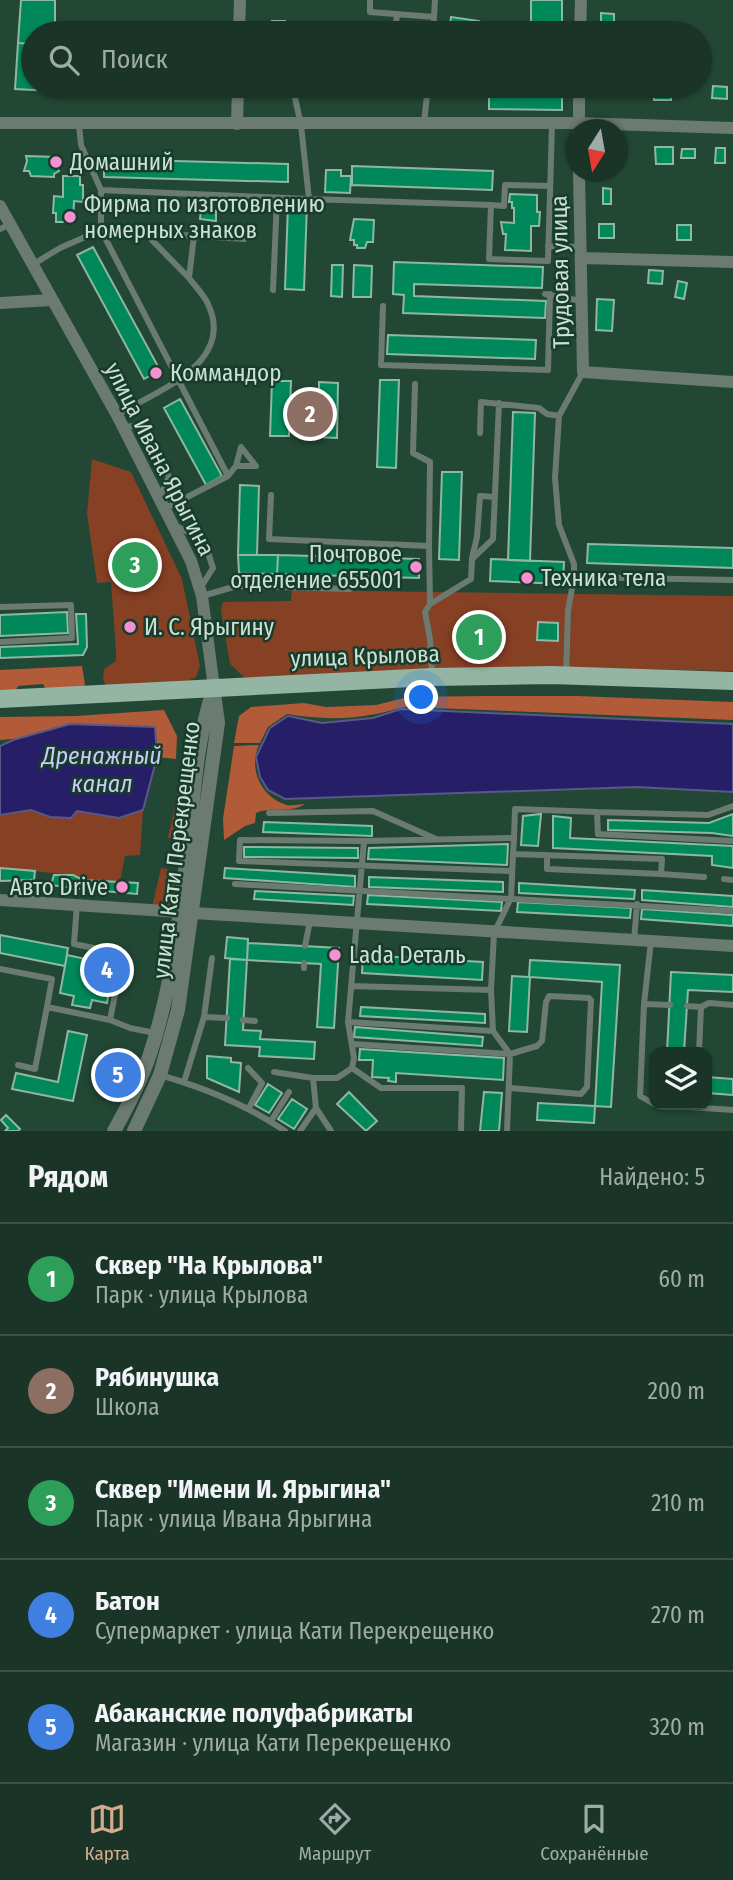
<!DOCTYPE html>
<html lang="ru">
<head>
<meta charset="utf-8">
<style>
	:root { --surface:#1a3528; --page:#274034; --text:#f1f3f6; --muted:#9faba8; --line:#385045; --accent:#d6ab8b }
	body { margin:0; font-family:"Fira Sans Condensed",sans-serif; background:var(--page); color:var(--text) }
	.controls { position:absolute; right:21px; bottom:21px; display:grid; overflow:hidden; border-radius:14px; box-shadow:0 2px 5px #0004 }
	.controls button { width:63px; height:63px; display:grid; place-items:center; padding:0; border:0; border-bottom:2px solid var(--line); background:var(--surface); color:var(--text); font:35px sans-serif }
	.compass { position:absolute; left:565px; top:119px; width:63px; height:63px; border-radius:50%; background:var(--surface); box-shadow:0 2px 5px #0004; rotate:191deg }
	.you { position:absolute; left:422px; top:698px; width:24px; height:24px; margin:-18px; border:5px solid #fff; border-radius:50%; background:#1a73e8; box-shadow:0 0 0 10px #1a73e833 }
	.badge { display:grid; place-items:center; width:46px; height:46px; border-radius:50%; background:var(--accent); color:#fff; font-size:23px; font-weight:700 }
	.pin { position:absolute; translate:-50% -50%; border:4px solid #fff; box-shadow:0 2px 7px #0006 }
	.list { margin:0; padding:0; list-style:none }
	h2 { display:flex; justify-content:space-between; align-items:center; height:91px; margin:0; padding:0 28px; font-size:30px }
	h2 small { font-size:23px; font-weight:400; color:var(--muted) }
	.list li { display:grid; grid-template-columns:46px 1fr auto; gap:21px; align-items:center; box-sizing:border-box; height:112px; padding:0 28px; border-top:2px solid var(--line) }
	.list b { display:block; font-size:26px; white-space:nowrap }
	.list p { margin:0; font-size:23px; white-space:nowrap; color:var(--muted) }
	.list em { font-size:23px; font-style:normal; color:var(--muted) }
	.icon { flex:none; width:38px; height:38px; fill:none; stroke:currentColor; stroke-width:2; stroke-linecap:round; stroke-linejoin:round }
	.map { position:relative; flex:none; width:733px; height:1131px; overflow:hidden }
	.search { position:absolute; background:var(--surface); box-shadow:0 2px 5px #0004; left:21px; right:21px; top:21px; height:77px; display:flex; align-items:center; gap:18px; box-sizing:border-box; padding:0 24px; border-radius:38px; color:var(--muted); font-size:26px }
	.sheet { height:651px; background:var(--surface) }
	nav { display:flex; justify-content:space-around; align-items:center; box-sizing:border-box; height:98px; border-top:2px solid var(--line); background:var(--surface); font-size:19px; color:var(--muted) }
	nav a { display:grid; justify-items:center; gap:4px }
	nav .on { color:var(--accent) }
	.map>svg:first-child { display:block }
	.green { fill:#864024 }
	.forest { fill:#b15b38 }
	.water { fill:#271e68; stroke:#585889; stroke-width:2 }
	.building { fill:#00885b; stroke:#90b7a2; stroke-width:2 }
	.lines { fill:none; stroke-linecap:round; stroke-linejoin:round }
	.service { stroke:#6b7b72; stroke-width:6 }
	.minor { stroke:#6b7b72; stroke-width:12 }
	.tertiary { stroke:#6b7b72; stroke-width:14 }
	.primary { stroke:#94b5a4; stroke-width:18 }
	.poi-dot { fill:#f591d2; stroke:#183c2b; stroke-width:2.5 }
	.labels { text-anchor:middle; dominant-baseline:central; stroke-width:5; stroke-linejoin:round; paint-order:stroke }
	.poi-label { font-size:23px; fill:#cce0d5; stroke:#183c2b; text-anchor:start }
	.street-label { font-size:23px; fill:#cce0d5; stroke:#183c2b }
	.water-label { font-size:24px; font-style:italic; fill:#c8cbf7; stroke:#183c2b }
</style>
</head>
<body>
<div class="map">
<svg width="733" height="1131" viewBox="0 0 733 1131">
	<rect width="100%" height="100%" fill="#234735"/>
	<path class="green" d="M92,459l39,13 51,107 18,87 -4,11 -9,4 -81,5 -3,-7 1,-10 12,-8v-10l-5,-69 -14,1 -10,-69z
		M292,590l441,6v75l-157,-3 -330,11 -16,-15 -9,-54 2,-8 68,-1z
		M190,722l8,1 -12,90 -11,6 -3,20 -4,-2 14,-62z
		M31,810l19,7 27,-6 42,7 24,-8 -3,45 -15,1 -5,25 -37,-1 -10,-5 -73,-7v-53z
		M161,868l7,1v8l7,8 -1,17 -6,4 -16,1z"/>
	<path class="forest" d="M82,666l3,18 -3,6 -35,1 -4,-7 -25,2 -3,6 -15,3v-25z
		M484,696h93l156,6v18l-325,-13c-12,1 -21,5 -32,7 -30,6 -60,5 -89,0l-19,13 -8,16h-26l5,-27 12,-9 53,-4 22,4 50,-2 32,-8z
		M164,710l13,26 -1,23 -19,-2 -2,-30 -155,13v-23l76,-1z
		M259,745c-11,23 2,53 28,60 5,1 13,-1 18,-1 -16,10 -33,2 -49,9l-1,10 -10,3 -21,14 -1,-21 11,-73z"/>
	<path class="water" d="M401,709l332,15v68l-97,-5 -351,12 -17,-9 -8,-13 -4,-20 14,-29 18,-12 34,7 51,-5z
		M70,724l85,3 2,30 -14,53 -24,8 -42,-7 -6,7 -21,-1 -19,-7 -31,5v-69l13,-6z"/>
	<path class="building" d="M21,0h34v33h-22v11l-15,-1z
		M531,0h31v33h-31z
		M601,13l13,1v14h-13z
		M451,17l28,4 -1,12h-29z
		M272,21h13v12h-13z
		M355,27h30v6h-30z
		M18,43l15,1v42h19v5l-37,-2z
		M442,86h29l-1,9 -28,-4z
		M489,86h73v24l-73,-1z
		M599,86h14v10h-14z
		M713,86l14,1v12l-15,-1z
		M654,87l17,1v12h-17z
		M655,147h18v17h-17z
		M716,148h9v15h-10z
		M682,149h13v9h-14z
		M26,156l32,1 5,6 -6,5 2,3 -5,3v3l-23,-1 -2,-5h-5l3,-10z
		M104,159l184,5v18l-184,-5z
		M352,166l141,5 -1,19 -140,-5z
		M326,170h15v6h10l-1,17 -25,-1z
		M63,176h17v9h3v17l-9,-1 -1,21h-17v-9h-3l1,-17 9,1z
		M603,188l8,1v15h-8z
		M510,194l27,1v17h3l-1,14h-8v25l-26,-1 1,-16h-3l-2,-12 13,1v-15h-2v-6h-3z
		M288,204h19l-3,86 -19,-1z
		M201,210l15,1v10l-16,-2z
		M354,219l20,1 -1,22h-6l-2,6h-8v-3h-3v-5h-4z
		M599,224h15v14h-15z
		M677,225h14v15h-14z
		M93,247l67,123 -16,9 -67,-124z
		M394,262l149,5 -1,21 -128,-4v12l132,5 -1,17 -142,-5 1,-18 -11,-1z
		M332,265h11l-1,32 -11,-1z
		M354,265l18,1 -1,31h-18z
		M649,270l14,1 -1,13 -14,-1z
		M678,281l9,2 -3,16 -9,-2z
		M597,299l17,1 -2,31 -16,-1z
		M388,335l148,5 -1,19 -148,-5z
		M380,380h19l-3,88 -19,-1z
		M272,381h19l-1,27 29,1v-27l19,1 -1,55 -20,-1 1,-19 -29,-1v19h-19z
		M180,399l42,77 -16,9 -42,-77z
		M513,412l22,1 -5,148 -22,-1z
		M442,472h20l-3,88 -20,-1z
		M240,485l19,1 -2,69h-19z
		M588,544l145,4v20l-146,-5z
		M238,555h40l-1,19 -38,-1z
		M278,555l141,4v19l-142,-4z
		M491,559l73,3 -1,22 -73,-3z
		M67,612l1,21 -68,3v-21z
		M76,614h10l1,33 -4,8 -83,3v-11l78,-3z
		M538,622l20,1v18l-21,-1z
		M541,814l-3,32 -17,-1 2,-29z
		M733,814v22l-21,-3 -104,-3v-10l101,3z
		M553,816l18,2 -1,20 163,8v22l-21,-3v-9l-159,-8z
		M264,822l108,4v10l-109,-4z
		M508,844l-1,21 -139,-6 1,-11z
		M244,847l114,1v10l-114,-1z
		M0,868l35,3 -1,9 -34,1z
		M225,868l130,8v11l-131,-9z
		M54,875h19l10,5 55,3 -1,11 -57,-5 -29,-4z
		M369,877l134,5v10l-134,-5z
		M519,883l116,7 -1,9 -115,-6z
		M642,890l91,6v11l-91,-7z
		M255,891l99,5 -1,9 -99,-6z
		M368,895l134,7 -1,9 -134,-7z
		M518,902l113,6 -1,10 -113,-6z
		M642,909l91,6v11l-92,-7z
		M0,935l68,13 -3,18 -65,-13z
		M227,937l21,2 -1,21 -22,-2z
		M248,943l91,5 -5,80 -17,-1 4,-63 -74,-4z
		M67,955l47,10 -7,38 -15,-3 -2,8 -18,-3 2,-9 -14,-3z
		M363,955l120,7 -1,18 -120,-7z
		M230,959l17,1 -4,70 18,1 -1,8 55,3 -1,17 -55,-3 1,-9 -35,-2z
		M530,960l90,5 -9,142 -16,-1 -1,17 -57,-3 1,-17 57,3 7,-124 -72,-5 -3,55 -18,-1 3,-55 17,1z
		M671,972l62,3v17l-45,-2 -4,62h-17z
		M361,1007l124,7v9l-125,-7z
		M355,1027l128,10 -1,9 -128,-9z
		M68,1031l19,4 -14,66 -61,-12 4,-16 42,9z
		M360,1049l144,9 -1,22 -107,-7v9l-8,-1 1,-3 -17,-1 1,-17h-14z
		M207,1056l24,2v4l10,1 -2,29 -32,-14z
		M707,1077l26,2v16l-26,-2z
		M268,1084l14,9 -13,20 -14,-8z
		M349,1092l28,29 -11,10 -29,-27z
		M484,1092l18,1 -3,38h-19z
		M292,1099l15,10 -13,20 -16,-10z
		M6,1115l14,14 -2,2h-13l3,-3 -7,-8z"/>
	<g class="lines">
		<path class="service" d="M370,0v12l64,5 1,-17
			M395,33l2,-19
			M433,33l1,-16
			M392,86v4l36,1
			M294,93l7,32 8,74 182,6 -2,54 59,2 4,-137
			M424,123l4,-37
			M101,190l208,9
			M491,205l13,1 1,-21 45,1
			M0,229l10,-5
			M101,230l127,246
			M101,230l143,9
			M145,233l44,45
			M548,246l33,1
			M32,265l28,-17 41,-18v-40l-20,-45 -2,-20
			M273,290l4,-92
			M545,294l36,7
			M383,306l-2,59 167,5 2,-76
			M415,384l-2,69 17,9 -1,84
			M117,415c39,-24 119,-51 91,-111 -4,-9 -13,-18 -19,-26l5,-42
			M124,427l20,-2 25,52 -9,20
			M480,433l1,-31 58,6 8,6 12,2
			M271,495l-2,44 160,7 1,58 -5,8 5,27 2,35
			M166,508l62,-32 8,-10h20l-15,-19 -5,19
			M176,526l28,14 9,28 -12,19
			M472,558l5,-21 3,-41 15,1
			M574,577l159,3
			M202,596l35,-10 113,3
			M430,604l41,-25 1,-20 21,-20 6,-136
			M0,607l71,-2 1,33 -72,4
			M566,675l2,-64 6,-34v-13l-15,-39 -4,-47 4,-62 24,-44
			M597,812l111,3 25,-9
			M269,813l104,-2 63,28
			M514,838l1,-29 82,3 1,22 135,7
			M364,841l-124,-1 -1,21 273,10
			M661,874l43,3
			M724,879l9,1
			M235,884l498,27
			M77,904l-3,40 49,10 -13,66
			M634,941l3,-37
			M651,941l-7,63 -4,92 14,8
			M305,946l5,-25
			M304,968v-5
			M0,969l52,10 -5,28
			M351,986l140,4
			M644,1004l26,1
			M687,1006l14,1
			M204,1017l23,1
			M243,1020l12,1
			M348,1022l145,9
			M352,1044l158,10 27,-8 5,-5 4,-39 3,-6 40,2 2,2 -4,87 -6,7 -71,-6
			M699,1052l2,-45 8,-4 24,2
			M18,1065l17,4 12,-62 63,13 20,8 25,5
			M248,1068l14,15 -13,25
			M352,1068l29,20h81l-1,43
			M274,1072l39,6
			M160,1075c45,13 87,30 125,56
			M184,1082l20,-65 8,-59
			M660,1105l73,5
			M271,1121l18,-29
			M300,1131l16,-23
			M331,1131l-15,-23 -3,-30h24l15,-10 2,-10 -6,-36 16,-181 150,-3 -1,16
			M507,1131l3,-77 -17,-23 -2,-41 3,-57 17,-35 2,-44 149,5 -1,15 -114,-5v-14"/>
		<path class="minor" d="M239,33l1,-33
			M580,33l1,-33
			M0,123h579l154,5
			M237,124l1,-38
			M579,130v-44
			M579,172l4,200 150,10
			M0,206l117,209 74,146 11,35 12,92
			M582,258l151,4
			M0,303l51,-3
			M0,900l180,12
			M193,913l540,33"/>
		<path class="tertiary" d="M114,1131c14,-25 27,-50 36,-77 24,-72 31,-150 40,-225 5,-48 8,-95 24,-141
			M134,1131l26,-56 18,-65 40,-287 -4,-30"/>
		<path class="primary" d="M0,699l432,-22 119,-2 182,6"/>
	</g>
	<g class="poi-dot">
		<circle cx="56" cy="162" r="7"/>
		<circle cx="70" cy="217" r="7"/>
		<circle cx="156" cy="373" r="7"/>
		<circle cx="416" cy="567" r="7"/>
		<circle cx="527" cy="578" r="7"/>
		<circle cx="130" cy="627" r="7"/>
		<circle cx="122" cy="887" r="7"/>
		<circle cx="335" cy="955" r="7"/>
	</g>
	<g class="labels">
		<g class="poi-label">
			<text x="70" y="162">Домашний</text>
			<text x="84" y="204">Фирма по изготовлению<tspan x="84" dy="26">номерных знаков</tspan></text>
			<text x="170" y="373">Коммандор</text>
			<text x="402" y="554" text-anchor="end">Почтовое<tspan x="402" dy="26">отделение 655001</tspan></text>
			<text x="541" y="578">Техника тела</text>
			<text x="144" y="627">И. С. Ярыгину</text>
			<text x="108" y="887" text-anchor="end">Авто Drive</text>
			<text x="349" y="955">Lada Dеталь</text>
		</g>
		<g class="street-label">
			<text transform="translate(560 272) rotate(-91)">Трудовая улица</text>
			<text transform="translate(160 459) rotate(63)">улица Ивана Ярыгина</text>
			<text transform="translate(365 656) rotate(-2)">улица Крылова</text>
			<text transform="translate(176 850) rotate(-83)">улица Кати Перекрещенко</text>
		</g>
		<g class="water-label">
			<text x="102" y="756">Дренажный<tspan x="102" dy="28">канал</tspan></text>
		</g>
	</g>
</svg>
<div class="controls">
<button><svg class="icon" aria-label="layers" viewBox="0 0 24 24"><path d="M12 4l9 5-9 5-9-5zM3 14l9 5 9-5"/></svg></button>
</div>
<svg class="compass" viewBox="-18 -18 36 36"><path d="M0-13l5 13h-10z" fill="#e53935"/><path d="M0 13l5-13h-10z" fill="#9faba8"/></svg>
<div class="you"></div>
<div class="pin badge" style="left:479px;top:637px;background:#2e9e5b">1</div>
<div class="pin badge" style="left:310px;top:414px;background:#8d6e63">2</div>
<div class="pin badge" style="left:135px;top:565px;background:#2e9e5b">3</div>
<div class="pin badge" style="left:107px;top:970px;background:#3f7fe0">4</div>
<div class="pin badge" style="left:118px;top:1075px;background:#3f7fe0">5</div>
<div class="search"><svg class="icon" aria-label="search" viewBox="0 0 24 24"><circle cx="10" cy="10" r="6"/><path d="M15 15l6 6"/></svg>Поиск</div>
</div>
<section class="sheet">
<h2>Рядом<small>Найдено: 5</small></h2>
<ul class="list">
<li><span class="badge" style="background:#2e9e5b">1</span><div><b>Сквер &quot;На Крылова&quot;</b><p>Парк · улица Крылова</p></div><em>60 m</em></li>
<li><span class="badge" style="background:#8d6e63">2</span><div><b>Рябинушка</b><p>Школа</p></div><em>200 m</em></li>
<li><span class="badge" style="background:#2e9e5b">3</span><div><b>Сквер &quot;Имени И. Ярыгина&quot;</b><p>Парк · улица Ивана Ярыгина</p></div><em>210 m</em></li>
<li><span class="badge" style="background:#3f7fe0">4</span><div><b>Батон</b><p>Супермаркет · улица Кати Перекрещенко</p></div><em>270 m</em></li>
<li><span class="badge" style="background:#3f7fe0">5</span><div><b>Абаканские полуфабрикаты</b><p>Магазин · улица Кати Перекрещенко</p></div><em>320 m</em></li>
</ul>
</section>
<nav>
<a class="on"><svg class="icon" aria-label="map" viewBox="0 0 24 24"><path d="M3 6l6-2 6 2 6-2v14l-6 2-6-2-6 2zM9 4v14M15 6v14"/></svg>Карта</a>
<a><svg class="icon" aria-label="directions" viewBox="0 0 24 24"><path d="M12 3l9 9-9 9-9-9zM9 14v-3h6M13 9l2 2-2 2"/></svg>Маршрут</a>
<a><svg class="icon" aria-label="saved" viewBox="0 0 24 24"><path d="M7 4h10v16l-5-4-5 4z"/></svg>Сохранённые</a>
</nav>
</body>
</html>
